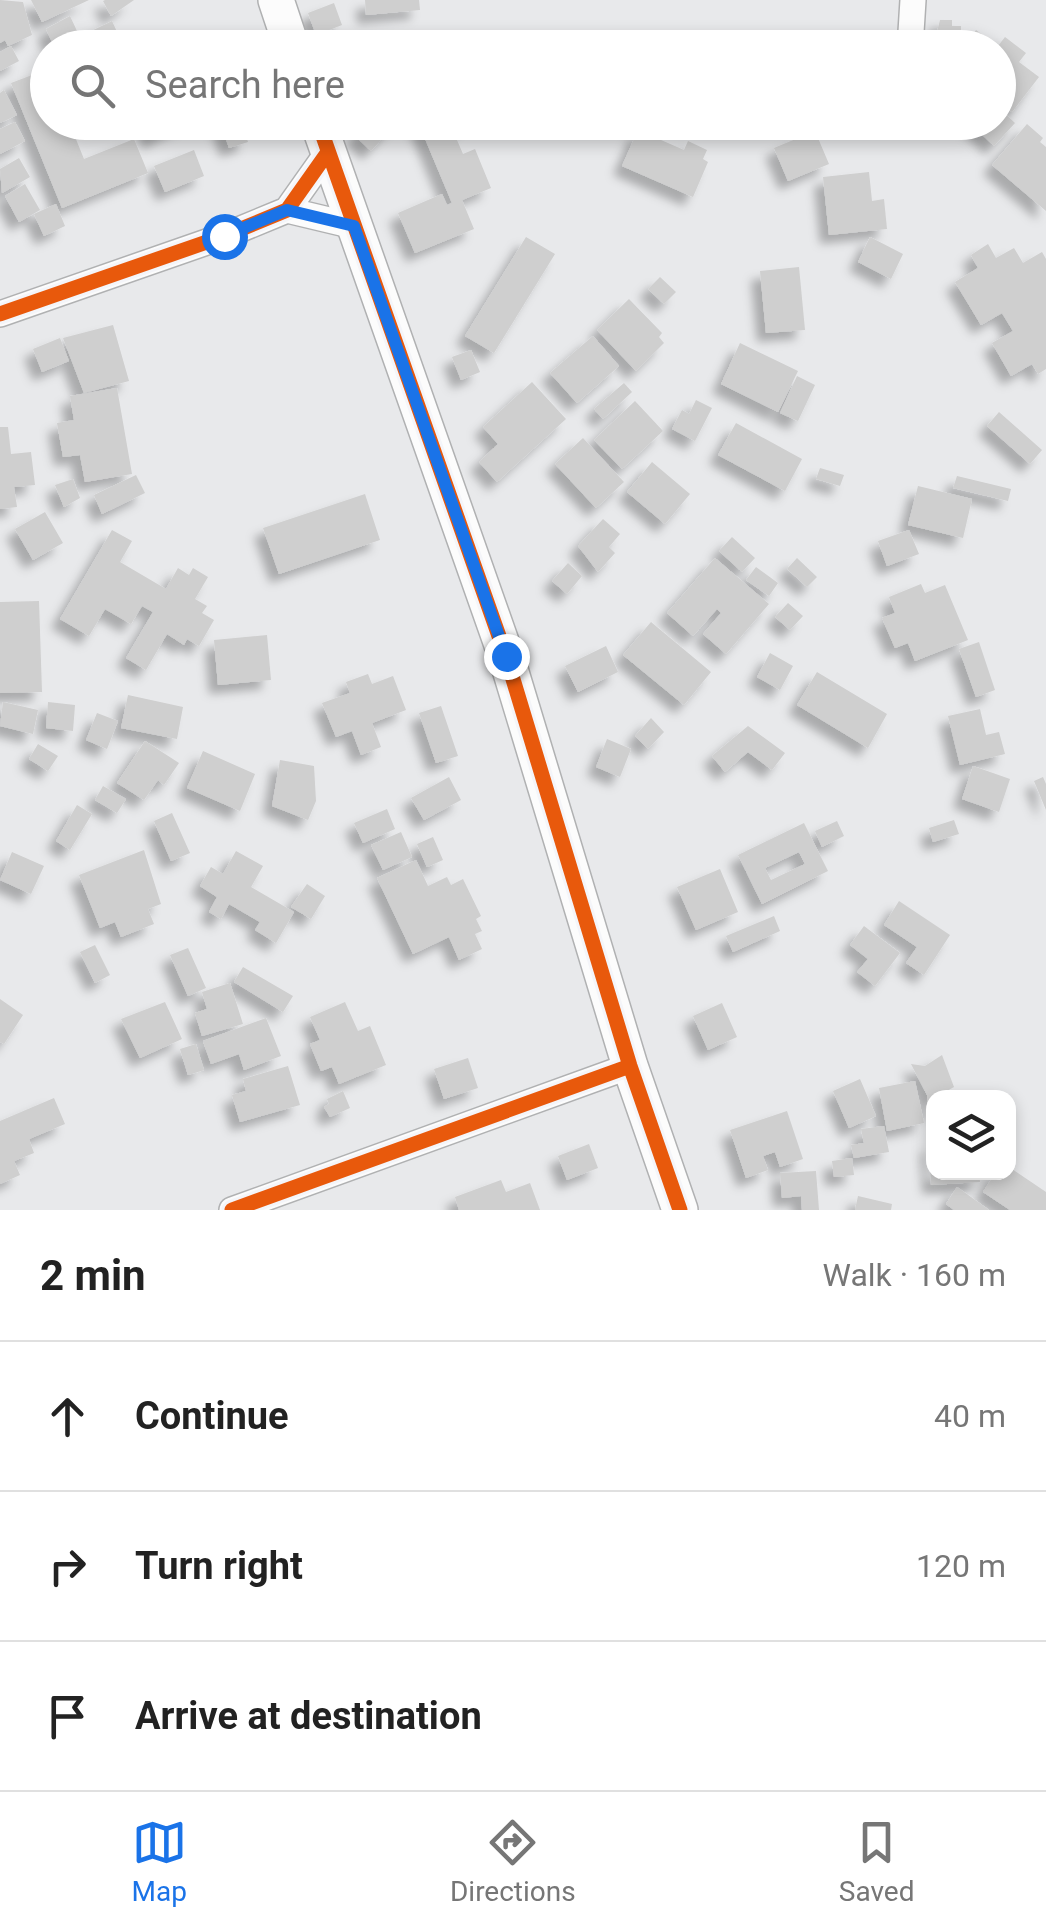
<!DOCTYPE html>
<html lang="en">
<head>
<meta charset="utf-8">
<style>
	:root { --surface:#fff; --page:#f6f6f6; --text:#222; --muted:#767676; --line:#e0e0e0; --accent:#1a73e8 }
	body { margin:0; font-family:Roboto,sans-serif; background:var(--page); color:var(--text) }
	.controls { position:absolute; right:30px; bottom:30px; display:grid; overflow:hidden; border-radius:20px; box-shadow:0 5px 15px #0003 }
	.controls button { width:90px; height:90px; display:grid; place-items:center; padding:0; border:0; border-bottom:2px solid var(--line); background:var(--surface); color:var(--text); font:50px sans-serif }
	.stop { position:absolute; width:30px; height:30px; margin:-22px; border:8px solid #1a73e8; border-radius:50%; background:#fff }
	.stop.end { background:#1a73e8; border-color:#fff; box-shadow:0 2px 10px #0008 }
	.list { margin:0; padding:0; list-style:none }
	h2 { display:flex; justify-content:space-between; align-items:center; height:130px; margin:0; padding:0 40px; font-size:42px }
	h2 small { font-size:32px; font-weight:400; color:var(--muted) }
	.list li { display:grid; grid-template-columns:65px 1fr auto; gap:30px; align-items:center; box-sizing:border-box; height:150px; padding:0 40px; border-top:2px solid var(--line) }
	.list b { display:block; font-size:38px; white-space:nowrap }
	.list em { font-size:32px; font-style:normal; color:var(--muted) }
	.icon { flex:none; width:55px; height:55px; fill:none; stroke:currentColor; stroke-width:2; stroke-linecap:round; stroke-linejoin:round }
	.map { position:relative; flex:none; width:1046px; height:1210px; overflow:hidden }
	.search { position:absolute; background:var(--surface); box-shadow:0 5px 15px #0003; left:30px; right:30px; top:30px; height:110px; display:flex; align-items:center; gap:25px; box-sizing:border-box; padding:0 35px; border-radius:55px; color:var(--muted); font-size:38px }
	.sheet { height:580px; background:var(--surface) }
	nav { display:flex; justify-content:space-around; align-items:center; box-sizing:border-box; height:140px; border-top:2px solid var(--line); background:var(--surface); font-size:28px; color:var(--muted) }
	nav a { display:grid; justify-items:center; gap:5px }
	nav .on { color:var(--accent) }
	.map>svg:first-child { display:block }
	.building { fill:#cfcfcf; fill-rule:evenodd; filter:url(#shadow) }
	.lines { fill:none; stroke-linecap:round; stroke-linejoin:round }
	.street-casing { stroke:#b0b1b2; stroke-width:28 }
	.secondary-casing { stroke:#b0b1b2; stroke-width:38 }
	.street { stroke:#fcfcfc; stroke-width:25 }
	.secondary { stroke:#fcfcfc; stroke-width:35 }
	.cycleway-casing { stroke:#f4f5f9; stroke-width:21 }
	.cycleway { stroke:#e8590c; stroke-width:15 }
	.route { stroke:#1a73e8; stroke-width:12 }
</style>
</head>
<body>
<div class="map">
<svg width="1046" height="1210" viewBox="0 0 1046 1210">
	<defs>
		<filter id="shadow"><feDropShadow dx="-9" dy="9" stdDeviation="5" flood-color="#0004"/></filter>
	</defs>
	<rect width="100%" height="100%" fill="#e8e9eb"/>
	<path class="building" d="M0,0l23,2 9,33 -24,11 -3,-6 -5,3z
		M31,0h58l-47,22z
		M134,0l-23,16 -8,-15 2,-1z
		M365,0h54l1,10 -54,5z
		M334,3l8,22 -26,10 -8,-22z
		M70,16l7,15 -24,13 -7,-15z
		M940,20h12v6h9v14h-26z
		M112,21l6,13 -27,14h-34z
		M976,30l22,16 7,-9 21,16 -7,9 20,15 -27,35 -13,-10v-54h-36z
		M164,35l6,13h-31z
		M11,46l8,15 -19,10v-19z
		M48,69v53h21l15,37 50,-20 14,34 -86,35 -51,-125z
		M4,90l13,25 -17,8v-30z
		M999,108l16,15 -21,23 -25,-24h30z
		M15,122l10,19 -25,13v-25z
		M144,122h44l-36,18z
		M220,122h21l7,20 -19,6z
		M368,122h29l-26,29 -16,-15z
		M418,122h52l-16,11 9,21 12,-5 16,39 -29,12 12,29 -59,24 -17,-40 44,-19 5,11 5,-2z
		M1027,124l16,14 -3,4 6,5v64l-54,-46z
		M638,130l46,20 4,-9 19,9 -4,9 5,3 -15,35 -71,-31z
		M815,131l14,33 -41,17 -14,-33z
		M194,150l10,26 -39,16 -11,-26z
		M19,158l11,19 -28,16 -2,-24z
		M869,172l3,29 12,-2 3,30 -58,6 -6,-58z
		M25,184l15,26 -21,12 -14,-26z
		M56,204l9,22 -21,10 -10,-22z
		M526,237l29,17 -61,99 -29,-17z
		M870,237l33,17 -12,25 -33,-17z
		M988,244l8,14 18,-10 9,15 19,-11 4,7v110l-8,5 -6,-10 -21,12 -19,-33 21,-12 -11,-18 -21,12 -26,-43 23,-14 -7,-13z
		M799,267l6,63 -39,3 -6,-62z
		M660,277l16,15 -12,12 -16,-15z
		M629,299l33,34 -3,4 5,6 -28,28 -39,-41z
		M113,325l16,56 -45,12 -21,-55z
		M593,336l26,30 -42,37 -27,-30z
		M60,338l9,23 -27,11 -9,-23z
		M740,343l58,28 -20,41 -57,-28z
		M471,350l9,22 -19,8 -9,-23z
		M797,376l18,9 -17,36 -18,-8z
		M532,382l34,37 -69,63 -18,-20 19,-18 -15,-17z
		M624,383l8,9 -29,27 -9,-10z
		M117,388l15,86 -47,8 -5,-27 -17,2 -6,-34 17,-3 -4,-24z
		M696,400l16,8 -17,33 -23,-12 10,-19 7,4z
		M635,401l28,30 -41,38 -28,-29z
		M999,412l43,38 -12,14 -43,-38z
		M736,423l66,36 -17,32 -67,-36z
		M0,427h8l3,27 20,-2 4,33 -21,2 3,20 -17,2z
		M583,438l41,44 -28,26 -41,-44z
		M652,462l38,32 -25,30 -38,-32z
		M820,468l24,7 -4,11 -24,-7z
		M136,475l9,18 -43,21 -8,-19z
		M957,476l54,13 -3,12 -55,-13z
		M73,479l7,19 -16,9 -9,-22z
		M918,486l54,13 -9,39 -55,-13z
		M365,494l15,46 -101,34 -16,-46z
		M45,512l18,31 -30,17 -18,-31z
		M603,519l17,15 -11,13 6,6 -17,19 -20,-26z
		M112,530l20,11 -12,21 46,27 12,-21 11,7 4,-7 15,9 -13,22 12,7 -5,7 12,7 -15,26 -12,-7 -3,6 -17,-11 -21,36 -20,-12 27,-46 -11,-6 -11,18 -26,-15 -16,27 -29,-17z
		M909,530l10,24 -32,12 -9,-25z
		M732,537l23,21 -13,14 -23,-21z
		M715,558l54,46 -43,50 -23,-20 18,-21 -4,-4 -24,27 -26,-23z
		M797,558l20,19 -10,10 -20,-18z
		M568,563l14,13 -15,18 -15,-13z
		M756,567l22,16 -9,13 -23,-16z
		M921,584l4,9 20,-8 23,55 -53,21 -7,-18 -13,5 -13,-30 13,-5 -6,-16z
		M39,601l3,91 -42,1v-91z
		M788,603l15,13 -13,14 -15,-13z
		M651,622l60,50 -27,33 -61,-50z
		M267,635l4,45 -53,5 -4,-45z
		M979,642l16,48 -19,7 -17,-48z
		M606,646l12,26 -40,20 -13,-26z
		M770,653l23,13 -13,24 -23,-13z
		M817,672l70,42 -19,34 -71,-43z
		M368,674l4,10 21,-8 13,34 -34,13 9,24 -20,8 -9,-24 -16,6 -14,-34 28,-10 -4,-11z
		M128,695l55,12 -6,32 -56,-11z
		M3,702l35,8 -5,24 -33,-8z
		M48,702l27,3 -2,26 -27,-3z
		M441,706l17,50 -22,7 -17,-50z
		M980,709l6,26 13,-3 6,22 -45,11 -12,-49z
		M97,713l21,8 -11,28 -21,-9z
		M651,718l13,14 -16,17 -13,-13z
		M748,726l37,27 -13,17 -24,-18 -23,20 -13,-16z
		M607,739l24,10 -11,28 -24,-10z
		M145,741l34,22 -15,22 -6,-5 -14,20 -27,-17z
		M38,744l20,12 -10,15 -19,-12z
		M203,751l52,23 -15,37 -53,-23z
		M280,760l34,6 2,35 -8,19 -36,-14z
		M973,766l37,13 -11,33 -37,-13z
		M449,777l12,23 -37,20 -13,-22z
		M1043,777l3,7v26l-12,-29z
		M103,786l23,13 -9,14 -22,-13z
		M77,805l15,9 -22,36 -14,-9z
		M387,809l8,20 -32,14 -9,-20z
		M172,813l18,40 -19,8 -17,-40z
		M954,820l5,14 -26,8 -4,-14z
		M837,821l7,15 -22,11 -7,-16z
		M804,823l24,48 -66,33 -24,-49zM799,852l6,12 -34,16 -6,-12z
		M401,832l11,25 -29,13 -12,-25z
		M433,837l10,23 -16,7 -10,-23z
		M144,850l17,54 -13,5 6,15 -33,13 -6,-15 -15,6 -21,-53z
		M236,851l27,15 -12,21 43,25 -18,31 -21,-13 5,-8 -31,-18 -8,15 -12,-7 8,-15 -17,-11 11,-19 12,7z
		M12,852l32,14 -13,28 -31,-14z
		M416,860l12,26 19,-9 4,8 12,-6 18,37 -5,3 6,12 -7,3 7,15 -23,11 -10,-23 -36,17 -36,-76z
		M720,869l18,43 -42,18 -19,-43z
		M307,884l18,12 -14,23 -20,-12z
		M899,901l51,34 -26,40 -18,-12 11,-16 -33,-22z
		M774,916l6,15 -47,21 -7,-16z
		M864,926l36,27 -25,33 -18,-14 11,-13 -18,-14z
		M95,945l15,30 -15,8 -15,-31z
		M188,948l18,40 -18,8 -18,-41z
		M243,967l50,29 -10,16 -49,-30z
		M230,983l13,41 -41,12 -7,-23 12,-4 -5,-17z
		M0,999l23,16 -19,29 -4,-2z
		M165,1002l17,37 -42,19 -19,-39z
		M345,1002l13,29 12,-5 16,39 -47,19 -7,-17 -11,4 -11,-27 10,-4 -10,-23z
		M722,1003l15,34 -29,13 -15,-34z
		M266,1018l15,38 -37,14 -5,-16 -28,10 -8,-23z
		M196,1044l8,26 -16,5 -8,-26z
		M942,1055l12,32 -20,11v13l-7,2v-18l-16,-31 14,2z
		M468,1058l10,30 -34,11 -10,-30z
		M288,1066l12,39 -60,17 -8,-27 14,-4 -3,-12z
		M860,1079l16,37 -27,12 -16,-37z
		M915,1081l9,42 -37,8 -8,-43z
		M343,1091l7,17 -20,9 -6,-10 5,-3 -2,-5z
		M54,1098l11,26 -36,15 5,14 -20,8 6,14 -20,9v-63z
		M787,1111l16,48 -23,8 -5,-15 -12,4 5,14 -22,8 -16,-48z
		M884,1126l5,26 -35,6 -3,-13 13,-2 -3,-14z
		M934,1143v29h45l1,10 -49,3 -2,-41z
		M589,1144l9,24 -31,12 -9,-24z
		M852,1158l2,17 -20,2 -2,-16z
		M1009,1167l37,25v18h-36l-27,-18 13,-20h13z
		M816,1171l3,39h-17l-1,-14 -19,2 -2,-25z
		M501,1180l5,12 24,-9 10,27h-81l-4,-13z
		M957,1187l32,23h-35l-8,-6z
		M858,1196l34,8 -1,6h-36z"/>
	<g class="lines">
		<g class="street-casing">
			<path id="street" d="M910,48l3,-48
				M287,210l67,16
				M0,314l224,-78 63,-26 41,-58
				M232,1210l398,-144"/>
		</g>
		<g class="secondary-casing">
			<path id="secondary" d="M276,0l16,48
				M318,122l188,534 124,410 50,144"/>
		</g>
		<use href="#street" class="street"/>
		<use href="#secondary" class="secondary"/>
		<g class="cycleway-casing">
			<path id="cycleway" d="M318,122l188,534 124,410 50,144
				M0,314l224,-78 63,-26 41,-58
				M232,1210l398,-144"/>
		</g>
		<use href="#cycleway" class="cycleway"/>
	</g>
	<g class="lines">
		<path class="route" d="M224,236l63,-26 67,16 152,430"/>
	</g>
</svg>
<div class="controls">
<button><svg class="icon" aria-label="layers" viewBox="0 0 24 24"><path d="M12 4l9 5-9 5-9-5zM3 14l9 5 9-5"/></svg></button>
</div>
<div class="stop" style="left:224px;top:236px"></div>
<div class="stop end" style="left:506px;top:656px"></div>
<div class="search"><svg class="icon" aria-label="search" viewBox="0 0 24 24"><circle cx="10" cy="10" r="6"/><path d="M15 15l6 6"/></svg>Search here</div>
</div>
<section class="sheet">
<h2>2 min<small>Walk · 160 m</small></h2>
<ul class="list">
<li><svg class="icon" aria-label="ahead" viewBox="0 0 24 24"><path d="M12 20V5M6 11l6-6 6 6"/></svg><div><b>Continue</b></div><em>40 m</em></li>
<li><svg class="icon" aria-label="right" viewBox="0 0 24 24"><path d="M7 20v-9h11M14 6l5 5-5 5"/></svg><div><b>Turn right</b></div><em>120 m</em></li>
<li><svg class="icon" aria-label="arrive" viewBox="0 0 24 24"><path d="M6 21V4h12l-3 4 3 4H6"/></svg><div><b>Arrive at destination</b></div></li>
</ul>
</section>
<nav>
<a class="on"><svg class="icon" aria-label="map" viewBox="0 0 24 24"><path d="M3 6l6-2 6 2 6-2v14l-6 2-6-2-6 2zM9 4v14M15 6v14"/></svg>Map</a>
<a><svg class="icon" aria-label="directions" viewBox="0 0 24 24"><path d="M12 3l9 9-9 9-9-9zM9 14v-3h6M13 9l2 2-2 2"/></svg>Directions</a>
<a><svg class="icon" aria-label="saved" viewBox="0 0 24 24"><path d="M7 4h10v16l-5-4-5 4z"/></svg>Saved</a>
</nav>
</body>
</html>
